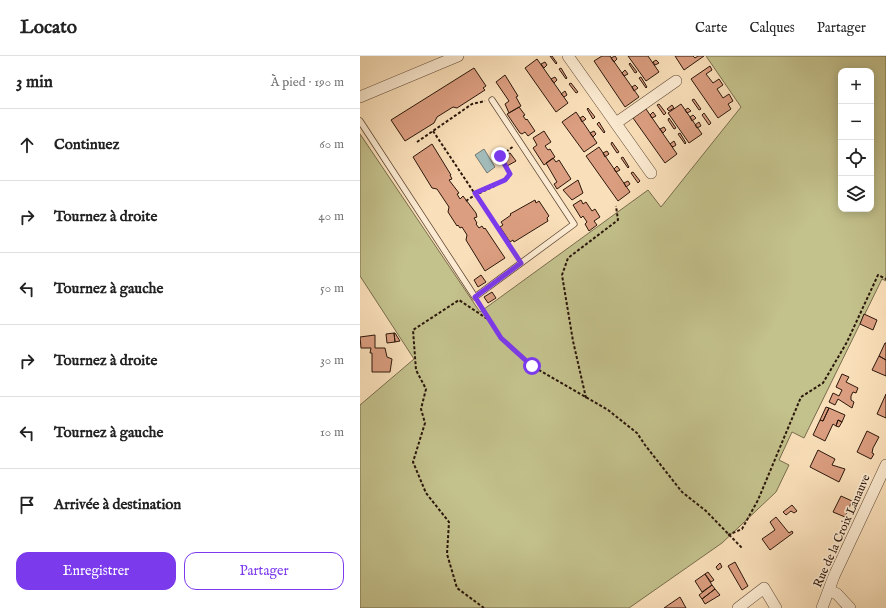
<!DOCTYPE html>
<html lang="fr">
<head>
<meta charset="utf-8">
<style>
	:root { --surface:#fff; --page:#f6f6f6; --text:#222; --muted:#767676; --line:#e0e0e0; --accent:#7c3aed }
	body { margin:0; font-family:"IM FELL English",serif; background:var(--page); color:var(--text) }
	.controls { position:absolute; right:12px; top:12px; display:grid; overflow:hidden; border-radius:8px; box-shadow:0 2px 10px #0003 }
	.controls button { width:36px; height:36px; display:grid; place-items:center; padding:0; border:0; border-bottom:1px solid var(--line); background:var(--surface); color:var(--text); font:20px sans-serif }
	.stop { position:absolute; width:12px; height:12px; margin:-9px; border:3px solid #7c3aed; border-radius:50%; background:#fff }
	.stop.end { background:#7c3aed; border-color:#fff; box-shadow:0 1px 4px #0008 }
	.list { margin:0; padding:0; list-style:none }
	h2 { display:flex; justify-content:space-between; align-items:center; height:52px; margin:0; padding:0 16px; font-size:17px }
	h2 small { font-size:13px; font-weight:400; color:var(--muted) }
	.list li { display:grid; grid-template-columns:26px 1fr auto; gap:12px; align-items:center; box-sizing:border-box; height:72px; padding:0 16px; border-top:1px solid var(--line) }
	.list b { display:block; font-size:15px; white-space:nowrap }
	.list em { font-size:13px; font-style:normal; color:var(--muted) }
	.actions { display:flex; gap:8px; padding:12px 16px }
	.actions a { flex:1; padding:9px 0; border:1px solid var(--accent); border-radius:12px; text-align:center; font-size:14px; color:var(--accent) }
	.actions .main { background:var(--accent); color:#fff }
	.icon { flex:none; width:22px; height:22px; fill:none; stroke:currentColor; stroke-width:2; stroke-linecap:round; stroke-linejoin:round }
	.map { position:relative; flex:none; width:526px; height:552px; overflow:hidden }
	header { display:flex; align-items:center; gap:24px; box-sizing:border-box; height:56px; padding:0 20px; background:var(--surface); border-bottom:1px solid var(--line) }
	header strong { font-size:19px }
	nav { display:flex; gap:22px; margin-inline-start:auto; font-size:14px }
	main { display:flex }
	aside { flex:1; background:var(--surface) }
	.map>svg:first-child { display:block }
	.green { fill:#c3c18c; stroke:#786c4c; fill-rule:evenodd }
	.water { fill:#a2bbb9; stroke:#737973 }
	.building { fill:#db9e80; stroke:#2c170b }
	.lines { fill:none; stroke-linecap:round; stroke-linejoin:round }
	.service-casing { stroke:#604937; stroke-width:7 }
	.minor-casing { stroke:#604937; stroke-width:12 }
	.path { stroke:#2c170b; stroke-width:2; stroke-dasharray:3 2; stroke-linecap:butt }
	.service { stroke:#fcebd2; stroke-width:5.5 }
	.minor { stroke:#fcebd2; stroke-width:11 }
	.route { stroke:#7c3aed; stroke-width:5 }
	.labels { text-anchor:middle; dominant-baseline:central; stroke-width:3.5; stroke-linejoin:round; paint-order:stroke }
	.street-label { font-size:12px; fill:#2c170b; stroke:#fcebd2 }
</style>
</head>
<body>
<header>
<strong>Locato</strong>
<nav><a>Carte</a><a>Calques</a><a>Partager</a></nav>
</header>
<main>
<aside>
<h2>3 min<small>À pied · 190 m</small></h2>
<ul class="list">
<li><svg class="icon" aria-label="ahead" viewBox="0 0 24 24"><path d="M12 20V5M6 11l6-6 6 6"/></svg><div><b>Continuez</b></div><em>60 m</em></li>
<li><svg class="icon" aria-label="right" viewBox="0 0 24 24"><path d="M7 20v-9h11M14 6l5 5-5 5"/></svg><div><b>Tournez à droite</b></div><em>40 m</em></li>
<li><svg class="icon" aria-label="left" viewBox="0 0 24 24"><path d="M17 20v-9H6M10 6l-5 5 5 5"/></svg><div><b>Tournez à gauche</b></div><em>50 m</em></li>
<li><svg class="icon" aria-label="right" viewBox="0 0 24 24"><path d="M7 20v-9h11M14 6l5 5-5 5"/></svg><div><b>Tournez à droite</b></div><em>30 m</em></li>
<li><svg class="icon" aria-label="left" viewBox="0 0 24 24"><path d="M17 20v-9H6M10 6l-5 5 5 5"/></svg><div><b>Tournez à gauche</b></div><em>10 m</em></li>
<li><svg class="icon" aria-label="arrive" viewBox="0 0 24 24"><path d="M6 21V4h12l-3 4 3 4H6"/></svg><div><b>Arrivée à destination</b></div></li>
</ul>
<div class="actions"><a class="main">Enregistrer</a><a>Partager</a></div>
</aside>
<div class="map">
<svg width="526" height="552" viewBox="0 0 526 552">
	<rect width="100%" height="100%" fill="#fae0ba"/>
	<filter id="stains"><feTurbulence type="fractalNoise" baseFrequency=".005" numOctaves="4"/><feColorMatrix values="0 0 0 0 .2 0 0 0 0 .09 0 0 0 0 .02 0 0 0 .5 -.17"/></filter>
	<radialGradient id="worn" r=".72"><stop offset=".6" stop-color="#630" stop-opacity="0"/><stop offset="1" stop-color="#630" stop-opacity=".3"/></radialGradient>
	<path class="green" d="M346,0h180v225l-4,-2 -78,159 -12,-6 -13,28 10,5 -13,27 -54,51 -93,65h-269v-203l54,-46 -54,-83v-142l120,178 168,-122 13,17 80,-100zM481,15h30v138h-30z"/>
	<path class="water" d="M124,93l11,18 -8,6 -12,-18z"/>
	<path class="building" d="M190,0h2l5,7 -1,1z
		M242,0h8l29,41 -14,10 -31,-46z
		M255,0l2,3 -3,3 -3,-4z
		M268,0h20l11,16 -13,9z
		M315,0h18l2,2 3,-2h6l-20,14z
		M177,3l31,44 -12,9 -31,-44z
		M296,4l3,3 -4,2 -2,-3z
		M185,6l2,3 -3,3 -3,-4z
		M270,7l7,9 -2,1 -6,-9z
		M350,10l2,4 -6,4 7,9 6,-4 4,6 -6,4 6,9 6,-4 4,7 -5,3 3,5 -13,9 -27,-39z
		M114,12l12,18 -3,2 2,2 -28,18 -4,-1 -16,10 -3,6 -29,18 -14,-21z
		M201,12l6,10 -1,1 -7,-10z
		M265,14l3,4 -4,2 -2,-3z
		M145,19l13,21 -2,1 5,9 -12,7 -4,-9 4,-3 -13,-19z
		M195,21l2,3 -3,3 -3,-4z
		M281,21l6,10 -1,1 -7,-10z
		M211,27l7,9 -2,1 -7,-9z
		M275,29l3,3 -4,3 -2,-4z
		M205,35l2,4 -3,2 -3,-3z
		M334,43l7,10 -2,1 -7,-10z
		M299,48l7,9 -2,2 -7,-10z
		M321,48l21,30 -13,9 -21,-30z
		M312,49l2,3 -5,3 -2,-2z
		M159,51l6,8 -2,1 3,4 1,-1 8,12 -7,5 -3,-4 -3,2 -2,-1 -13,-19z
		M228,52l7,9 -2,2 -6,-10z
		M328,52l3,3 -4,2 -2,-3z
		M286,53l31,45 -12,9 -32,-45z
		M216,56l21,31 -13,9 -22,-30z
		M293,56l3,4 -4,2 -2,-3z
		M344,57l7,10 -2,2 -7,-10z
		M333,59l3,3 -4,3 -2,-4z
		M223,60l3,3 -4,3 -2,-4z
		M309,62l7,10 -2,1 -6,-9z
		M239,66l6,10 -1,1 -7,-9z
		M339,66l2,4 -4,2 -2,-3z
		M304,71l2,3 -3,3 -3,-4z
		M184,75l7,11 -6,4 3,4 2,-1 5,8 -11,8 -11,-17 4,-3 -4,-7z
		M234,75l2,3 -3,3 -3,-4z
		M320,77l6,10 -1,1 -7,-10z
		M314,85l2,4 -3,2 -3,-3z
		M252,86l7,10 -2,1 -6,-9z
		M72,88l19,31h-1l2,4 -3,1 10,13 -2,1 3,5 3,-3 13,17 1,4 -3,1 3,5 -1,1 3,4 3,-2 2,3 1,-1 20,30 -20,13 -19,-31 1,-5 -5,-8 -2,1 -2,-3 -1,1 -9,-14 1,-5 -12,-18 -5,-1 -19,-31z
		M239,91l31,45 -12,9 -32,-45z
		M247,95l2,3 -4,3 -2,-4z
		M150,97l6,8 -9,5 -5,-8z
		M263,101l6,10 -1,1 -7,-10z
		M193,102l3,4 3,-2 12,19 -14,10 -3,-5 3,-2 -11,-19z
		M257,110l3,4 -4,2 -2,-3z
		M273,116l7,9 -2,2 -7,-10z
		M218,124l5,13 -11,7 -9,-10z
		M268,125l2,3 -4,3 -2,-4z
		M175,144l1,3 3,-2 10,15 -2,2 1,3 -34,21 -1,-2 -3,2 -10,-15 3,-2 -2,-3 10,-7 -1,-1z
		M221,144l2,4 3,-2 6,9 3,-2 5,8 -6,4 3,4 -8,6 -4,-7 2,-2 -4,-6 -2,2 -8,-13z
		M121,219l5,7 -8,5 -4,-7z
		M132,236l4,6 -8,5 -4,-6z
		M504,258l13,6 -4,10 -13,-6z
		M34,277h1l5,8 -5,1z
		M34,277l1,9 -8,1 -1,-9z
		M15,279v13h10l2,9 5,2 -2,13h-18v-19h-2l1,-5h-10l-1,-11z
		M525,287h1v17l-7,-4z
		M519,300l7,4v16l-14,-6z
		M482,318l7,3 -3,5 12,6 -2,5 -3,-1 -2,4v4l3,2 -2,6 -14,-9 -3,6 -6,-3 4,-9 6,3 3,-6 -6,-3z
		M526,338v24l-9,-4z
		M466,351l3,1 -6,13 -3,-1z
		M469,352l16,7 -3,7 -4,-2 -2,6 -3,-2 -8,17 -12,-6 7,-15 3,1z
		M478,364l4,2 -3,5 -3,-1z
		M507,375l12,6 -6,11 -1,5 2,1 -3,5 -14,-7z
		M458,394l17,9 -3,6 13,4 -6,13 -29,-15z
		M481,440l11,5 -7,16 -12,-5z
		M432,449l5,6 -3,2 -3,-2 -5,4 -3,-3z
		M416,461l13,16 3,-2 1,2 -23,17 -8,-11 13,-9 -5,-8z
		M375,506l13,24 -6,4 -14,-24z
		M360,507l2,4 -4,3 -2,-3z
		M348,516l6,8 -3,2 -6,-8z
		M345,518l7,11 -10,7 -7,-11z
		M352,529l3,4 -13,10 -3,-4z
		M355,533l5,6 -15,9 -3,-5z
		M320,541l6,11h-22z"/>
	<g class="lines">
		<g class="service-casing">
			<path id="service" d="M0,65l115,176 99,-73 -82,-124"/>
		</g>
		<g class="minor-casing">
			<path id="minor" d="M208,0l83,117
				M0,41l98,-41
				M256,67l60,-42
				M469,534l8,4 13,14
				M378,552l26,-20 12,20
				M462,552l12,-32 52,-111"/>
		</g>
		<path class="path" d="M73,75l84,126
			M57,86l55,-38 13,-3
			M106,145c14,-11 33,-13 44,-27l-10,-18 14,-10
			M119,248l22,34 31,28 76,44 29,23 8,12 37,47 24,19 37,38
			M226,342l-13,-57 -11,-66 6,-17 50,-38 -2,-14
			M368,479l14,-6 16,-29 43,-103 22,-14 24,-41 31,-67 8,4
			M124,552l-27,-20 -10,-34 2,-32 -23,-29 -13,-31 12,-39 -4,-14 5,-20 -10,-19 -3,-40 46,-30 30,20"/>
		<use href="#service" class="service"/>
		<use href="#minor" class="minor"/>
	</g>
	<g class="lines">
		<path class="route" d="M140,100l10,18 -5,6 -30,13 46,70 -46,34 26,41 31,28"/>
	</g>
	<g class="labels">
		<g class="street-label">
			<text transform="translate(482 475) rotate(-66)">Rue de la Croix Lanauve</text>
		</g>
	</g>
	<rect width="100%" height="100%" filter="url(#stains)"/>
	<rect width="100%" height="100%" fill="url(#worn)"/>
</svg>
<div class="controls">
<button>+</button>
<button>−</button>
<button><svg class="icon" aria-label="locate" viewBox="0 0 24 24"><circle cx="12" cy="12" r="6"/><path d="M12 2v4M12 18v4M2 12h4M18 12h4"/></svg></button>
<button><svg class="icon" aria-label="layers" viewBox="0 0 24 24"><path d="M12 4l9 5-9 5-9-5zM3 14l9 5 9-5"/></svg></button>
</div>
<div class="stop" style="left:172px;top:310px"></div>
<div class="stop end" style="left:140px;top:100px"></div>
</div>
</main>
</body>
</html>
